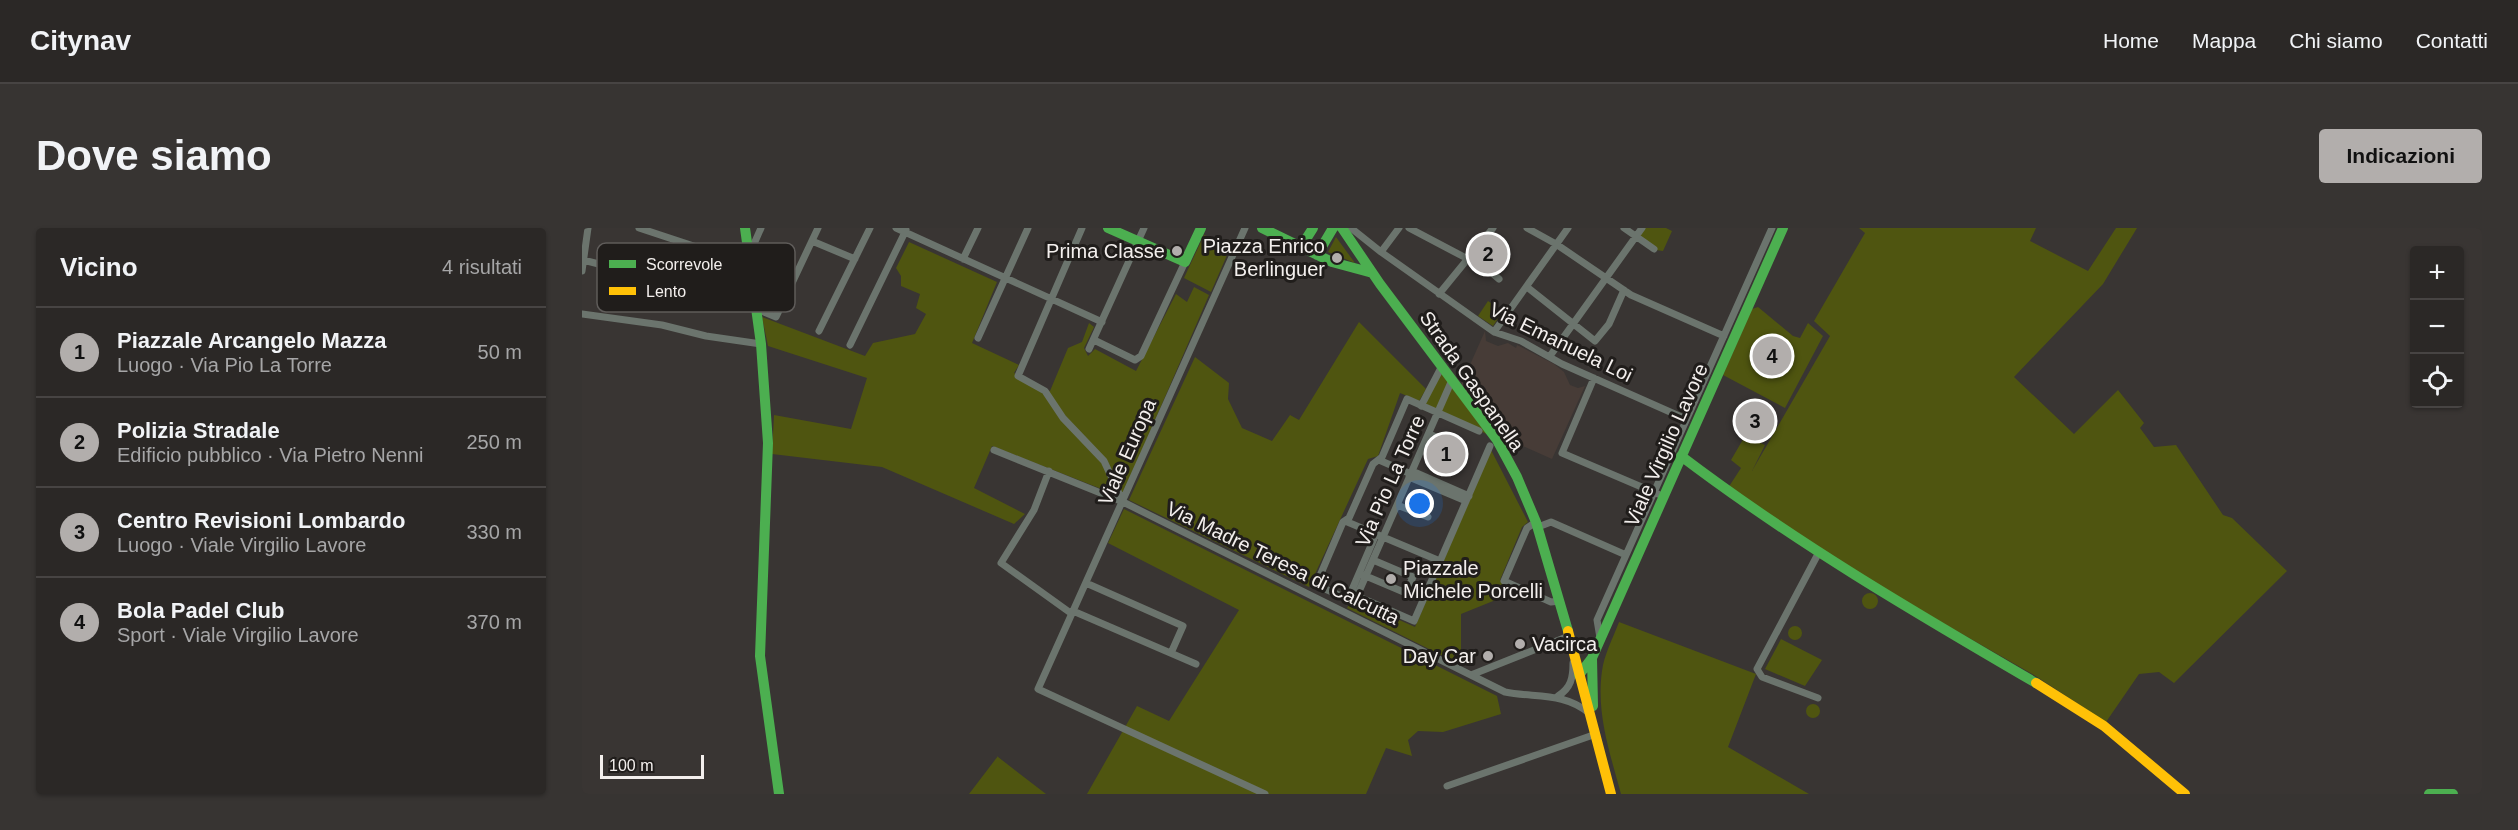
<!DOCTYPE html>
<html lang="it">
<head>
<meta charset="utf-8">
<style>
	:root { --surface:#2b2826; --page:#373432; --text:#f1f3f6; --muted:#a6a6a7; --line:#474443; --accent:#b2aeac }
	body { margin:0; font-family:Arial,sans-serif; background:var(--page); color:var(--text) }
	.controls { position:absolute; right:18px; top:18px; display:grid; overflow:hidden; border-radius:6px; box-shadow:0 2px 4px #0004 }
	.controls button { width:54px; height:54px; display:grid; place-items:center; padding:0; border:0; border-bottom:2px solid var(--line); background:var(--surface); color:var(--text); font:30px sans-serif }
	.scale { position:absolute; left:18px; bottom:15px; width:104px; box-sizing:border-box; padding-left:6px; border:3px solid #f3efed; border-top:0; font-size:16px; line-height:21px; white-space:nowrap; color:#f3efed; -webkit-text-stroke:4px #201d1b; paint-order:stroke }
	.you { position:absolute; left:838px; top:276px; width:21px; height:21px; margin:-15px; border:4px solid #fff; border-radius:50%; background:#1a73e8; box-shadow:0 0 0 9px #1a73e833 }
	.badge { display:grid; place-items:center; width:39px; height:39px; border-radius:50%; background:var(--accent); color:#111; font-size:20px; font-weight:700 }
	.pin { position:absolute; translate:-50% -50%; border:3px solid #fff; box-shadow:0 2px 6px #0006 }
	.list { margin:0; padding:0; list-style:none }
	h2 { display:flex; justify-content:space-between; align-items:center; height:78px; margin:0; padding:0 24px; font-size:26px }
	h2 small { font-size:20px; font-weight:400; color:var(--muted) }
	.list li { display:grid; grid-template-columns:39px 1fr auto; gap:18px; align-items:center; box-sizing:border-box; height:90px; padding:0 24px; border-top:2px solid var(--line) }
	.list b { display:block; font-size:22px; white-space:nowrap }
	.list p { margin:0; font-size:20px; white-space:nowrap; color:var(--muted) }
	.list em { font-size:20px; font-style:normal; color:var(--muted) }
	.icon { flex:none; width:33px; height:33px; fill:none; stroke:currentColor; stroke-width:2; stroke-linecap:round; stroke-linejoin:round }
	.map { position:relative; flex:none; width:1900px; height:566px; overflow:hidden; border-radius:6px }
	header { display:flex; align-items:center; gap:36px; box-sizing:border-box; height:84px; padding:0 30px; background:var(--surface); border-bottom:2px solid var(--line) }
	header strong { font-size:28px }
	nav { display:flex; gap:33px; margin-inline-start:auto; font-size:21px }
	.intro { display:flex; align-items:center; justify-content:space-between; box-sizing:border-box; height:144px; padding:0 36px }
	h1 { margin:0; font-size:42px }
	.button { padding:15px 27px; border-radius:6px; background:var(--accent); color:#111; font-size:21px; font-weight:700 }
	main { display:flex; gap:36px; padding:0 36px }
	aside { flex:1; background:var(--surface); border-radius:6px; box-shadow:0 2px 4px #0004 }
	.map>svg:first-child { display:block }
	.built { fill:#473c37 }
	.green { fill:#4f5510 }
	.lines { fill:none; stroke-linecap:round; stroke-linejoin:round }
	.street { stroke:#6b746d; stroke-width:7 }
	.fast { stroke:#4caf50; stroke-width:10 }
	.slow { stroke:#ffc107; stroke-width:10 }
	.poi-dot { fill:#b2aeac; stroke:#201d1b; stroke-width:2 }
	.labels { text-anchor:middle; dominant-baseline:central; stroke-width:6; stroke-linejoin:round; paint-order:stroke }
	.poi-label { font-size:20px; fill:#f3efed; stroke:#201d1b; text-anchor:end }
	.street-label { font-size:20px; fill:#f3efed; stroke:#201d1b }
	.key { fill:#201d1b; stroke:#5f5c5a; stroke-width:1.5 }
	.key-label { font-size:16px; fill:#f3efed }
</style>
</head>
<body>
<header>
<strong>Citynav</strong>
<nav><a>Home</a><a>Mappa</a><a>Chi siamo</a><a>Contatti</a></nav>
</header>
<div class="intro"><h1>Dove siamo</h1><a class="button">Indicazioni</a></div>
<main>
<aside>
<h2>Vicino<small>4 risultati</small></h2>
<ul class="list">
<li><span class="badge">1</span><div><b>Piazzale Arcangelo Mazza</b><p>Luogo · Via Pio La Torre</p></div><em>50 m</em></li>
<li><span class="badge">2</span><div><b>Polizia Stradale</b><p>Edificio pubblico · Via Pietro Nenni</p></div><em>250 m</em></li>
<li><span class="badge">3</span><div><b>Centro Revisioni Lombardo</b><p>Luogo · Viale Virgilio Lavore</p></div><em>330 m</em></li>
<li><span class="badge">4</span><div><b>Bola Padel Club</b><p>Sport · Viale Virgilio Lavore</p></div><em>370 m</em></li>
</ul>
</aside>
<div class="map">
<svg width="1900" height="566" viewBox="0 0 1900 566">
	<rect width="100%" height="100%" fill="#393533"/>
	<path class="built" d="M903,103l1,10 12,5 10,-3 8,5 1,-3 37,19 10,8 6,13 8,3 7,-2 -33,73 -52,-23 -39,-51z"/>
	<path class="green" d="M1062,0h22l6,3 -9,20 -7,-1 -18,-14z
		M1277,0h177l-6,13 58,30 28,-43h21l-34,56 -89,93 60,57 44,-44 26,33 -4,5 14,19 22,-2 47,70 9,3 55,53 -113,112 -15,-11 -20,2 -33,48 -72,-47 -156,-89 -150,-98 13,-20 -10,-8 14,-24 20,9 -13,26 78,-135 -16,-15 51,-88z
		M622,7l27,11 -20,46 -27,-14z
		M754,9l19,26 -27,-11z
		M327,14l88,40 -25,61 47,22 -5,8 36,18 18,-43 14,-6 7,-19 5,4 -10,21 4,8 7,-7 41,22 40,-77 11,8 7,-15 15,8 -85,197 -7,3 -125,-49 -18,42 51,26 -11,10 -132,-57 -110,-13 2,-39 77,14 16,-51 -99,-32 -6,-29 103,39 8,-13 42,-9 11,-20 -10,-6 4,-14 -19,-8v-10l-5,-8z
		M906,73l15,10 -10,15 -15,-10z
		M1176,79l35,29 7,2 8,-15 15,13 -38,72 -62,-33 29,-66z
		M777,94l67,67 -7,12 -19,-8 -22,63 -10,3 -59,128 -180,-87 66,-143 34,26 -1,16 14,29 30,13 18,-26 9,5z
		M860,141l49,67 -68,-31z
		M909,222l37,72 -6,5 -22,53 18,11 -57,23v37l-6,11 -108,-54 5,-9 63,28z
		M542,281l373,187 4,18 -58,18 -25,-1 -10,9 4,16 -26,-8 -20,46h-279l50,-88 32,15 70,-111 -131,-67z
		M1280 373a8 8 0 1 1 16 0a8 8 0 1 1-16 0Z
		M1037,394l137,52 -28,73 81,47h-188c-11,-41 -25,-80 -19,-123 2,-16 11,-33 17,-49z
		M1206 405a7 7 0 1 1 14 0a7 7 0 1 1-14 0Z
		M1199,411l41,21 -17,26 -40,-17z
		M1224 483a7 7 0 1 1 14 0a7 7 0 1 1-14 0Z
		M416,528v1l48,37h-77z"/>
	<g class="lines">
		<path class="street" d="M57,0l112,37
			M314,0l206,94
			M500,0l-64,148 27,15 18,27 41,43 19,41
			M663,0l-207,461 227,105
			M769,0l30,24 113,80 27,9 41,23 124,55
			M827,0l59,31
			M945,0l29,16 75,51 93,41
			M1042,0l30,21
			M230,13l43,18
			M799,24l18,-24
			M168,25l11,-25
			M889,27l28,24
			M381,31l15,-31
			M1,32l174,44
			M0,43l6,-43
			M945,59l68,54 14,-17 15,-34
			M857,66l54,-66
			M175,81l19,8 42,-89
			M0,86l80,11 44,11 55,8
			M237,103l51,-103
			M912,104l74,-104
			M396,110l50,-110
			M512,112l41,20 6,-4 44,-94
			M268,117l56,-115
			M507,121l55,-121
			M968,128l92,-128
			M1012,150l-32,75 96,41
			M839,178l21,-40
			M847,206l24,10
			M412,222l129,52 382,190c30,6 59,0 84,21
			M797,232l32,14
			M467,243l-15,39 -33,53 71,51
			M830,243l57,25
			M827,249l57,24
			M815,277l31,12
			M763,293l95,40
			M954,294l-9,6 -23,53 47,21 9,-1
			M956,299l13,-5 75,33
			M794,306l-28,65 -32,-14 27,-63 6,-4 24,-54 9,-7 25,-58 72,32
			M1236,326l-61,115 5,8 56,21
			M779,346l45,19 7,-16 -40,-17
			M504,355l97,43 -12,27
			M768,365l64,28 76,-175
			M775,368l95,-216
			M491,383l123,53
			M1018,410l-3,-18 175,-392
			M889,447l98,-39
			M976,468c13,-8 15,-18 15,-33
			M865,558l149,-52"/>
		<path class="fast" d="M163,0l16,116 7,99 -8,213 19,138
			M526,0l77,34 16,-34
			M680,0l70,34 37,10
			M760,0l38,56 117,156 20,37 19,45 32,109
			M719,19l12,-19
			M735,27l16,-27
			M1099,228c112,85 233,156 355,227
			M1010,430l1,48
			M997,447l13,-17 191,-430
			M1847,566h24"/>
		<path class="slow" d="M986,403l43,163
			M1454,455l68,43 81,68"/>
	</g>
	<g class="poi-dot">
		<circle cx="595" cy="23" r="6"/>
		<circle cx="755" cy="30" r="6"/>
		<circle cx="809" cy="351" r="6"/>
		<circle cx="938" cy="416" r="6"/>
		<circle cx="906" cy="428" r="6"/>
	</g>
	<g class="labels">
		<g class="poi-label">
			<text x="743" y="18">Piazza Enrico<tspan x="743" dy="23">Berlinguer</tspan></text>
			<text x="583" y="23">Prima Classe</text>
			<text x="821" y="340" text-anchor="start">Piazzale<tspan x="821" dy="23">Michele Porcelli</tspan></text>
			<text x="950" y="416" text-anchor="start">Vacirca</text>
			<text x="894" y="428">Day Car</text>
		</g>
		<g class="street-label">
			<text transform="translate(979 114) rotate(26)">Via Emanuela Loi</text>
			<text transform="translate(890 153) rotate(55)">Strada Gaspanella</text>
			<text transform="translate(1084 217) rotate(-66)">Viale Virgilio Lavore</text>
			<text transform="translate(545 224) rotate(-66)">Viale Europa</text>
			<text transform="translate(808 253) rotate(-66)">Via Pio La Torre</text>
			<text transform="translate(701 335) rotate(26)">Via Madre Teresa di Calcutta</text>
		</g>
	</g>
	<rect x="15" y="15" width="198" height="69" rx="9" class="key"/>
	<rect x="27" y="32" width="27" height="8" fill="#4caf50"/>
	<rect x="27" y="59" width="27" height="8" fill="#ffc107"/>
	<g class="key-label">
		<text x="64" y="42">Scorrevole</text>
		<text x="64" y="69">Lento</text>
	</g>
</svg>
<div class="controls">
<button>+</button>
<button>−</button>
<button><svg class="icon" aria-label="locate" viewBox="0 0 24 24"><circle cx="12" cy="12" r="6"/><path d="M12 2v4M12 18v4M2 12h4M18 12h4"/></svg></button>
</div>
<div class="scale">100 m</div>
<div class="you"></div>
<div class="pin badge" style="left:864px;top:226px">1</div>
<div class="pin badge" style="left:906px;top:26px">2</div>
<div class="pin badge" style="left:1173px;top:193px">3</div>
<div class="pin badge" style="left:1190px;top:128px">4</div>
</div>
</main>
</body>
</html>
